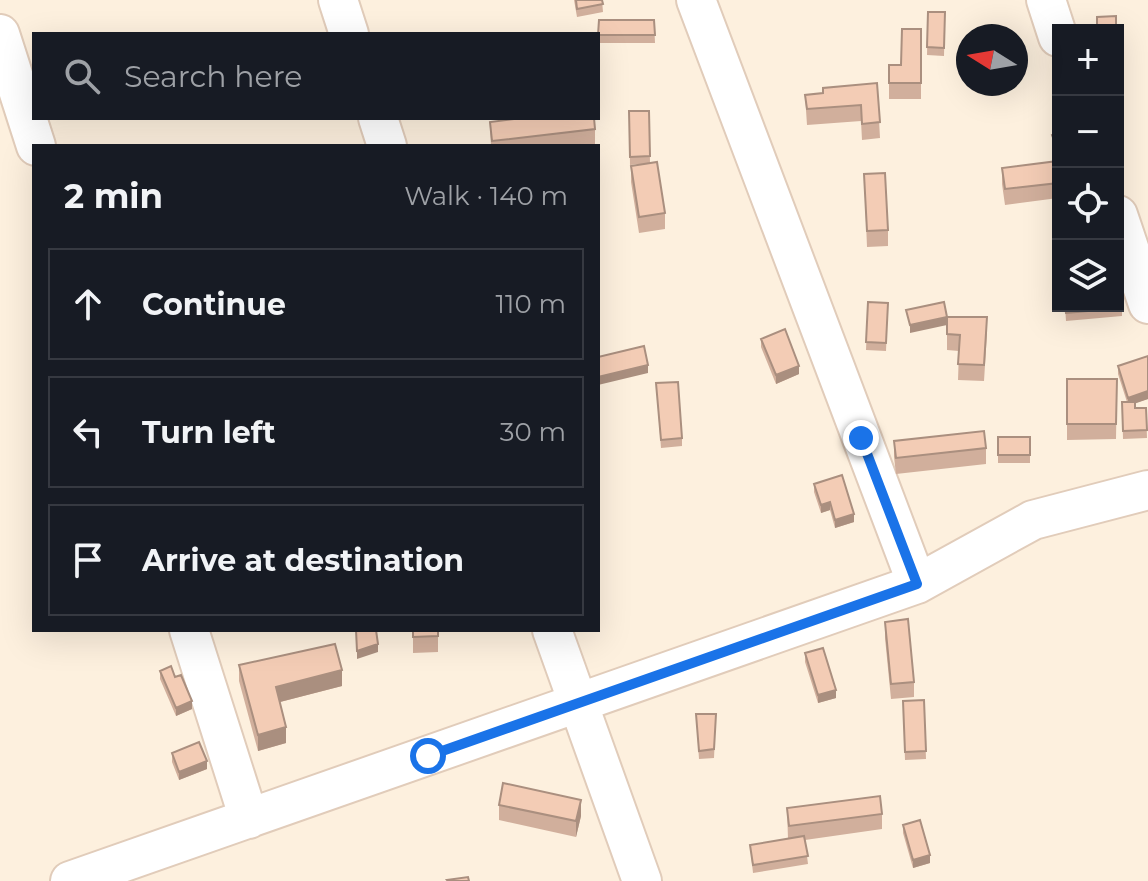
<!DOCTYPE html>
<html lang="en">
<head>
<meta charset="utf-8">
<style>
	:root { --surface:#171b24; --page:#20242c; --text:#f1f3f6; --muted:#9ea1a6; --line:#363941 }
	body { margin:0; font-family:Montserrat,sans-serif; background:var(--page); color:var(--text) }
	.controls { position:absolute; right:24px; top:24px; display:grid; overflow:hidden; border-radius:0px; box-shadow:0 8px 32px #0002 }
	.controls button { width:72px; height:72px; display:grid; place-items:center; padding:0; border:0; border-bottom:2px solid var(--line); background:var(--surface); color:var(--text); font:40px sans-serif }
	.compass { position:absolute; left:956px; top:24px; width:72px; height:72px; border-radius:50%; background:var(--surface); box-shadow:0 8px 32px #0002; rotate:281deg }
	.stop { position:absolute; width:24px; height:24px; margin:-18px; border:6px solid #1a73e8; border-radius:50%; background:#fff }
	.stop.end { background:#1a73e8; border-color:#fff; box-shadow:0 2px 8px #0008 }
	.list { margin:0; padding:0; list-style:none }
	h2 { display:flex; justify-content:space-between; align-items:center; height:104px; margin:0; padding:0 32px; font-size:34px }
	h2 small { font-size:26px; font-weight:400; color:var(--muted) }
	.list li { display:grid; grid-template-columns:52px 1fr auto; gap:24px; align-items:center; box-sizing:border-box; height:112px; margin:0 16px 16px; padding:0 16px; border:2px solid var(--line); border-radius:0px }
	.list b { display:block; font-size:30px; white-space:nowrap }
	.list em { font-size:26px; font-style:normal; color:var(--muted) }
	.icon { flex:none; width:44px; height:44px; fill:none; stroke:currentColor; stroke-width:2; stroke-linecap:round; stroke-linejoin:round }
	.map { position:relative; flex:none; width:1148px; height:881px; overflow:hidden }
	.search { position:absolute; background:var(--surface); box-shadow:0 8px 32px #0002; left:32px; top:32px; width:568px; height:88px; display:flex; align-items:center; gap:20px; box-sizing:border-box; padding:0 28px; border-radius:0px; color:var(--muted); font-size:30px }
	.panel { position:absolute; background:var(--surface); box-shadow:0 8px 32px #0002; left:32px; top:144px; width:568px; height:488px; border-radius:0px }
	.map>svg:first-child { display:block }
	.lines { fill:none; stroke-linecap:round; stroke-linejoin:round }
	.street-casing { stroke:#e1ccba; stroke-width:42 }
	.street { stroke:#fff; stroke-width:38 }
	.wall { fill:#d1af9c }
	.shaded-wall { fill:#aa8f7f }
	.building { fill:#f3ccb5; stroke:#aa8f7f; stroke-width:2 }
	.route { stroke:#1a73e8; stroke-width:10 }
</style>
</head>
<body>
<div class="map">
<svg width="1148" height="881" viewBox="0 0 1148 881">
	<rect width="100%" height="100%" fill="#fdf0de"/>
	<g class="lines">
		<g class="street-casing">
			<path id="street" d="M338,0l11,34
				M696,0l221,584
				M1046,0l12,37
				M0,34l36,112
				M378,118l9,28
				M1118,215l30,89
				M189,630l60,189
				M552,630l90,251
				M70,881l847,-297 116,-64 115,-30"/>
		</g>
		<use href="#street" class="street"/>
	</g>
	<path class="wall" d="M574,0h28l1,12 -26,5z
		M928,12h17l-1,44 -17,-1z
		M599,20h55l1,23h-57z
		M921,29v70h-32v-34h12z
		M877,83l3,55 -18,2 -1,-19 -54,4 -2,-30 18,-2z
		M629,111h20l1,52 15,50v16l-26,4 -8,-51v-16l9,-2 -10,1z
		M490,122l105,7v16l-10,1h-94z
		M1058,132v27l-6,-16v-8z
		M1058,161v37l-53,7 -3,-21v-16z
		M864,174l24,56v16l-21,1z
		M868,302l20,1 -2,48 -20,-1z
		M1065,306l57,2v8l-56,5z
		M947,317l40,16 -3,48 -26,-1 1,-29 -12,-1z
		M761,339l38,35 -23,10 -15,-37z
		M1148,358v41l-13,4v5h11l1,30 -24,1 -1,-37h5l-9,-28v-8z
		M1067,379h50l-1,60 -49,1z
		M656,383l26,55v8l-21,2z
		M998,437h32v26h-32z
		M894,441l92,7v16l-90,10 -2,-17z
		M814,484l40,38 -19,6 -5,-18 -9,3 -7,-21z
		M885,622l29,60v15l-23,2 -6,-61z
		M413,630h25v22l-25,1z
		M805,653l31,45 -18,5 -13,-41z
		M239,665l103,21 -62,16 6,41 -28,8 -19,-70z
		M160,671l15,6 17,32 -16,7 -16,-37z
		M924,700l2,59 -21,1 -2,-59z
		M696,714h20l-2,44 -15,1z
		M172,753l35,16 -28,11 -7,-18z
		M499,805l82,11 -5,21 -77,-17z
		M787,808l95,6v15l-77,11 3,24 -55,9 -3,-28 38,-6z
		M903,825l27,38 -17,5 -10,-35z"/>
	<path class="shaded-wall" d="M947,317v8l-37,8v-8z
		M648,365v8l-50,12v-8z
		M799,366v8l-23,10v-9z
		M1148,391v8l-20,7v-8z
		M830,502v8l-9,3v-8z
		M854,514v8l-19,6v-8z
		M378,644v8l-21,7v-8z
		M342,670v16l-66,17v-16z
		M836,690v8l-18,5v-8z
		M192,701v8l-16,7v-8z
		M286,727v16l-28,8v-16z
		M207,761v8l-28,11v-8z
		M581,800v16l-5,21v-16z
		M930,855v8l-17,5v-8z"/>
	<path class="building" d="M576,0h26l1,4 -26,5z
		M928,12h17l-1,36 -17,-1z
		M1116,16v14h-19v-13z
		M599,20h55l1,15h-57z
		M902,29h19v54h-32v-18h12z
		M877,83l3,39 -18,2 -1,-19 -54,4 -2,-14 18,-2v-5z
		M629,111h20l1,45 -20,1z
		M522,118h72l1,11 -103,12 -2,-19z
		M1058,132v19l-6,-16z
		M1058,161v22l-53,6 -3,-21z
		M657,162l8,51 -26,4 -8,-51z
		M885,173l3,57 -21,1 -3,-57z
		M1118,287h2l2,21 -56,5 -1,-7h53z
		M868,302l20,1 -2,40 -20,-1z
		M944,302l3,15 -37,8 -4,-15z
		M947,317h40l-3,48 -26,-1 2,-29 -13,-1z
		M785,329l14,37 -23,9 -15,-36z
		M644,346l4,19 -50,12v-20z
		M1148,356v35l-20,7 -10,-32z
		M1067,379h50l-1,45h-49z
		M678,382l4,56 -21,2 -5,-57z
		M1122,402h13v6h11l1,22 -24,1z
		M984,431l2,17 -90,10 -2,-17z
		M998,437h32v18h-32z
		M842,475l12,39 -19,6 -5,-18 -9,3 -7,-21z
		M908,619l6,63 -23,2 -6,-62z
		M356,630h20l2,14 -21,7z
		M413,630h25v6l-25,1z
		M335,644l7,26 -66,17 10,40 -28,8 -19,-70z
		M823,648l13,42 -18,5 -13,-42z
		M171,666l4,11 6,-2 11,26 -16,7 -16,-37z
		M924,700l2,51 -21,1 -2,-51z
		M696,714h20l-2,35 -15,2z
		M199,742l8,19 -28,11 -7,-19z
		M503,783l78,17 -5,21 -77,-16z
		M880,796l2,18 -93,12 -2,-18z
		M920,820l10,35 -17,5 -10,-35z
		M804,836l4,20 -55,9 -3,-20z
		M468,877l1,4h-21l-1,-1z"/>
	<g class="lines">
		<path class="route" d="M428,756l489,-172 -56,-146"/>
	</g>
</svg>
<div class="controls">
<button>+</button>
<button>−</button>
<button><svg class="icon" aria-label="locate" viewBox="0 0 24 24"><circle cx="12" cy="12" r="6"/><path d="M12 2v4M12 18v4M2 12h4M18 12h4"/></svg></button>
<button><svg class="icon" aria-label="layers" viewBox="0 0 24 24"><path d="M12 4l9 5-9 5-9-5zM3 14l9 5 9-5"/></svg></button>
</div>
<svg class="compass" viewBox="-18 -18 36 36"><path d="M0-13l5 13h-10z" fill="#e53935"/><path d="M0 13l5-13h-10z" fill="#9ea1a6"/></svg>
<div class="stop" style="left:428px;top:756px"></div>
<div class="stop end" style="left:861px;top:438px"></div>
<div class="search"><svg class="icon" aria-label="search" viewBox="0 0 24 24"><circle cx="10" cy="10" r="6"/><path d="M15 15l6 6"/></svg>Search here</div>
<section class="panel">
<h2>2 min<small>Walk · 140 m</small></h2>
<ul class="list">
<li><svg class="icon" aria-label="ahead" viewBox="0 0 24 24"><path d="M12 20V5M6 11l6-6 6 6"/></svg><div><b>Continue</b></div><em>110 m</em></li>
<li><svg class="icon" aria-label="left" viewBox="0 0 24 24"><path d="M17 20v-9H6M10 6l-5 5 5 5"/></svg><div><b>Turn left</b></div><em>30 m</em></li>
<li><svg class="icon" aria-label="arrive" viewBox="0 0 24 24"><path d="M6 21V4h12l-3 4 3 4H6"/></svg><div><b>Arrive at destination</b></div></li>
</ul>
</section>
</div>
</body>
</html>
